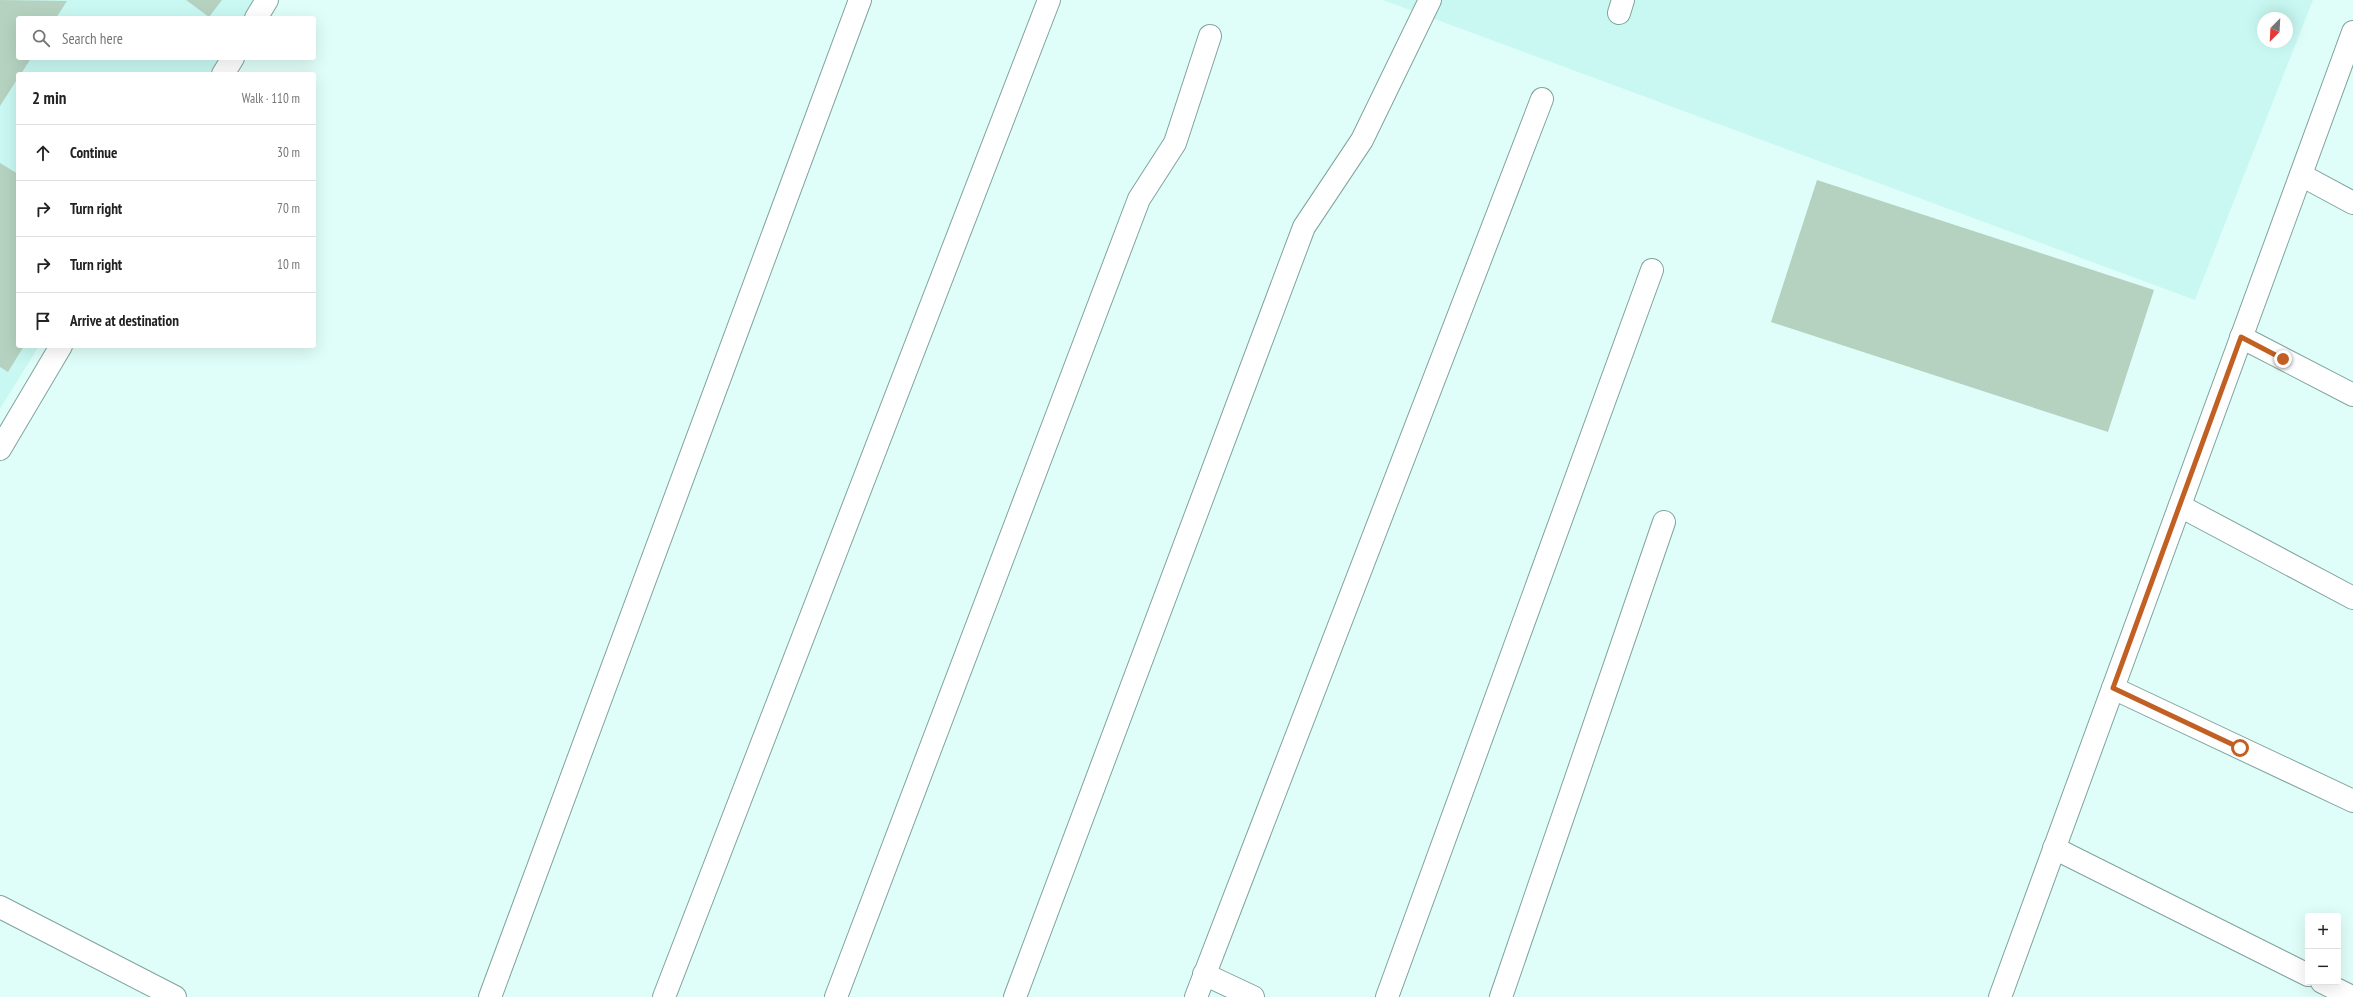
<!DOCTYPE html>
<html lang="en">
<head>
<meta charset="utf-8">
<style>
	:root { --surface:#fff; --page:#f2f2f2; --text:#222; --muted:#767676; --line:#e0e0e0 }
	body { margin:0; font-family:"PT Sans Narrow",sans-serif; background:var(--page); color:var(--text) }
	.controls { position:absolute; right:12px; bottom:12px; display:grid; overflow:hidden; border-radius:4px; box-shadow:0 4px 16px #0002 }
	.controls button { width:36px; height:36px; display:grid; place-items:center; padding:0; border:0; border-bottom:1px solid var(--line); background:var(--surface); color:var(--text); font:20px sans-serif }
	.compass { position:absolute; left:2257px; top:12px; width:36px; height:36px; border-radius:50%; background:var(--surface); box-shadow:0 4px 16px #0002; rotate:204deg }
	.stop { position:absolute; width:12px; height:12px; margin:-9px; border:3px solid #c26023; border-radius:50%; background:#fff }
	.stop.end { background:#c26023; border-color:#fff; box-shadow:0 1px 4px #0008 }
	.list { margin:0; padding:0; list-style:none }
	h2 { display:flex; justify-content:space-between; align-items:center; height:52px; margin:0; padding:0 16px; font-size:17px }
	h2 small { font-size:13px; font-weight:400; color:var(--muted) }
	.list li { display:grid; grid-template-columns:26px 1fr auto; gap:12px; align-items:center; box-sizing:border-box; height:56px; padding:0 16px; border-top:1px solid var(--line) }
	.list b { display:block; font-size:15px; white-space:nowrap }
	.list em { font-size:13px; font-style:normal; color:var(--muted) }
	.icon { flex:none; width:22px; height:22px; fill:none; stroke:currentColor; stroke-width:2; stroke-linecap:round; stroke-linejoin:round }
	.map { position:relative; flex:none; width:2353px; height:997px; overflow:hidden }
	.search { position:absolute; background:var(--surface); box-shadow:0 4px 16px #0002; left:16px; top:16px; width:300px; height:44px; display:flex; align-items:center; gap:10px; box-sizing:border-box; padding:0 14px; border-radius:4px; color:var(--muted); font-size:15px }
	.panel { position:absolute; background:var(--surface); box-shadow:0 4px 16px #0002; left:16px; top:72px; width:300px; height:276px; border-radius:4px }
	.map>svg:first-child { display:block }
	.built { fill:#c9f8f2; fill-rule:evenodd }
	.building { fill:#b5d2c0 }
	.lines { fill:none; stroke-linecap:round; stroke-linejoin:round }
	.minor-casing { stroke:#80a39e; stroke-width:24 }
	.tertiary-casing { stroke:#80a39e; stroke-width:24 }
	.minor { stroke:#fff; stroke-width:22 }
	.tertiary { stroke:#fff; stroke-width:22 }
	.route { stroke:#c26023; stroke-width:5 }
</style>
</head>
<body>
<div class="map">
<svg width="2353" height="997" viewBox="0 0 2353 997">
	<rect width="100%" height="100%" fill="#e0fef9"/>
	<path class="built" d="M0,0h255l-12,18h-225v40h201l-10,16h-191v272h21l-39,63z
		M1383,0h930l-118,300zM2263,18h24v24h-24z"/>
	<path class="building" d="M0,0l67,1 -11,17h-38v40h13l-10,16h-3v4l-18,28z
		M186,0h36l-13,17z
		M0,163l18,11v172h6l-16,26 -8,-5z
		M1817,180l337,110 -46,142 -337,-110z"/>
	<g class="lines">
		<g class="minor-casing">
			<path id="minor" d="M1619,13l4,-13
				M256,18l11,-18
				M223,74l10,-16
				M2301,175l52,28
				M2241,337l112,58
				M0,449l61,-103
				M2180,506l173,92
				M2113,688l240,113
				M2054,848l254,127
				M0,907l175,90
				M1204,974l49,23
				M2322,982l30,15
				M490,997l370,-997
				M664,997l385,-997
				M836,997l303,-798 36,-56 35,-107
				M1015,997l289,-770 58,-87 68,-140
				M1196,997l346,-898
				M1387,997l265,-727
				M1501,997l163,-475"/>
		</g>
		<g class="tertiary-casing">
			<path id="tertiary" d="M2000,997l353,-965"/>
		</g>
		<use href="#minor" class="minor"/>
		<use href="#tertiary" class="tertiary"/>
	</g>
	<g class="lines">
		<path class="route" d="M2240,748l-127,-60 128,-351 42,22"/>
	</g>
</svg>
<div class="controls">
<button>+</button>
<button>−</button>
</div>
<svg class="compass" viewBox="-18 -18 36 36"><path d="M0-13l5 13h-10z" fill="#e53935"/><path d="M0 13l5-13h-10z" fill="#767676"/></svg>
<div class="stop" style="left:2240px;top:748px"></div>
<div class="stop end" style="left:2283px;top:359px"></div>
<div class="search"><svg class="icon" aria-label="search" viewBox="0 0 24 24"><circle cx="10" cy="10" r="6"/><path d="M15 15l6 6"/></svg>Search here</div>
<section class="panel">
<h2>2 min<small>Walk · 110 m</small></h2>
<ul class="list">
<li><svg class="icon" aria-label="ahead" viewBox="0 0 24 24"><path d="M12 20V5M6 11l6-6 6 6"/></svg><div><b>Continue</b></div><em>30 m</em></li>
<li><svg class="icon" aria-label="right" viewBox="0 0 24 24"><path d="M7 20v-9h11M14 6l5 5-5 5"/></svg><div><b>Turn right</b></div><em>70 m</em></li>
<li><svg class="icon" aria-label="right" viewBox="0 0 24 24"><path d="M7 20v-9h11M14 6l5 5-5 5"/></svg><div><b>Turn right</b></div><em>10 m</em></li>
<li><svg class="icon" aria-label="arrive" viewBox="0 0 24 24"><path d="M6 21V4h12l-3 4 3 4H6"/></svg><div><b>Arrive at destination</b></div></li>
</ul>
</section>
</div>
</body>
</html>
